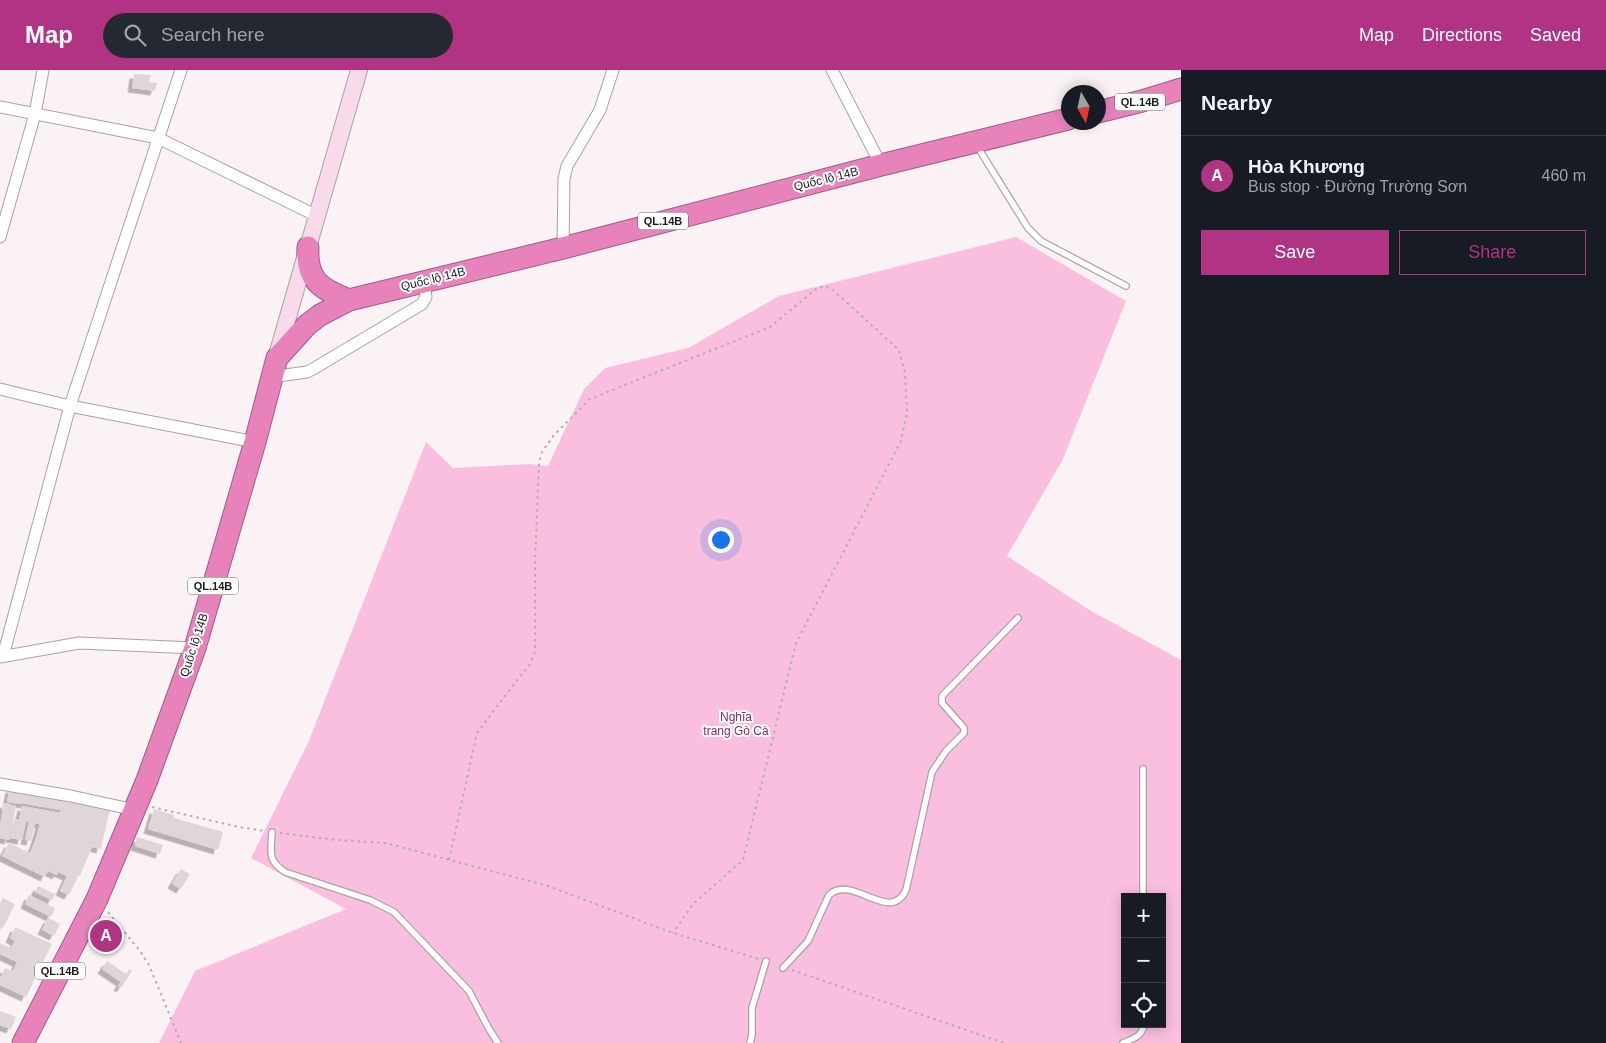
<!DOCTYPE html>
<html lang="en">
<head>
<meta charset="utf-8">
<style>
	:root { --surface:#171b24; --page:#242831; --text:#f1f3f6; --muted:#9ea1a6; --line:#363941; --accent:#b13383 }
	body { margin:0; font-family:Helvetica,sans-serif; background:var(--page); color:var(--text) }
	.controls { position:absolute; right:15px; bottom:15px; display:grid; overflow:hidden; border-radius:0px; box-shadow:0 2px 12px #0003 }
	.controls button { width:45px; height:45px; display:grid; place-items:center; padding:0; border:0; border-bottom:1px solid var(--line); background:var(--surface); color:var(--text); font:25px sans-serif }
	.compass { position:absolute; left:1061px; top:15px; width:45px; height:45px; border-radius:50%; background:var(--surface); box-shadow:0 2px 12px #0003; rotate:171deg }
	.you { position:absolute; left:720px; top:469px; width:18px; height:18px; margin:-12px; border:4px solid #fff; border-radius:50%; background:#1a73e8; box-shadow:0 0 0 8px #1a73e833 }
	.badge { display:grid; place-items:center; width:32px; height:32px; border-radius:50%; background:var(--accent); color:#fff; font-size:16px; font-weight:700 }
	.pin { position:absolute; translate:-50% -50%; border:2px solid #fff; box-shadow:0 1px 5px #0006 }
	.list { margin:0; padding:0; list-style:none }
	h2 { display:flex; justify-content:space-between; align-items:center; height:65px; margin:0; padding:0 20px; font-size:21px }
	h2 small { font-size:16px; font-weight:400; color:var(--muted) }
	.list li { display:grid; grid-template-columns:32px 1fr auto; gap:15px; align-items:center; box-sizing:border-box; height:80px; padding:0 20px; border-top:1px solid var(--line) }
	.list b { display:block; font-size:19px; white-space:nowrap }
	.list p { margin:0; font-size:16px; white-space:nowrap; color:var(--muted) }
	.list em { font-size:16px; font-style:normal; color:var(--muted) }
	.actions { display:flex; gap:10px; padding:15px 20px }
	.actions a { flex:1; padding:11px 0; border:1px solid var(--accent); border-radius:0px; text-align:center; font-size:18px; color:var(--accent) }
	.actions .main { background:var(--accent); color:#fff }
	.icon { flex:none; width:28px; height:28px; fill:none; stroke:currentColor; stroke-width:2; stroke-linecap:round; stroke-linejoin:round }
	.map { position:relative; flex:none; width:1181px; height:973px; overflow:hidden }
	header { display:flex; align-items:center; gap:30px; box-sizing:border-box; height:70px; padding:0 25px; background:var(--accent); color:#fff }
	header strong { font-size:24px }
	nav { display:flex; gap:28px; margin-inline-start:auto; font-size:18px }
	.search { width:350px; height:45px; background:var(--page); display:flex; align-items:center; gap:12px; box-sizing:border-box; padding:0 18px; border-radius:28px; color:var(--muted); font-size:19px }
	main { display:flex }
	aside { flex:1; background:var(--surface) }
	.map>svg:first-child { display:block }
	.green { fill:#fabfde; fill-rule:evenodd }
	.building { fill:#dfd6da; filter:url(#shadow) }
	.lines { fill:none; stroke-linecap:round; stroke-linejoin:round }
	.lane-casing { stroke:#aaa2a6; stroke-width:8 }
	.street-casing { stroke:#aaa2a6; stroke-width:13 }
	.secondary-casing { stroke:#aaa2a6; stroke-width:18 }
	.highway-casing { stroke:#a15e83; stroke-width:23 }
	.path { stroke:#b4adb0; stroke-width:2; stroke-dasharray:2.5 4; stroke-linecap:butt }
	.lane { stroke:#fff; stroke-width:5.5 }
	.street { stroke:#fff; stroke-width:11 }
	.secondary { stroke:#f8daeb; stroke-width:16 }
	.highway { stroke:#e782bb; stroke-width:21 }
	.labels { text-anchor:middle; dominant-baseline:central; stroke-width:4; stroke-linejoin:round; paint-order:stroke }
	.shield { fill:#fff; stroke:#625f60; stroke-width:1 }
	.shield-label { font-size:11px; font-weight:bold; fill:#1e1b1c }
	.street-label { font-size:12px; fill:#1e1b1c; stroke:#fff }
	.park-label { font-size:12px; fill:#8a2d66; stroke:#fff }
</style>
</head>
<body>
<header>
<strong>Map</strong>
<div class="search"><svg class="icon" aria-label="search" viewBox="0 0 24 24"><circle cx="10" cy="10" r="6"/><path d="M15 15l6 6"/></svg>Search here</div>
<nav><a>Map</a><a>Directions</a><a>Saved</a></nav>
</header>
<main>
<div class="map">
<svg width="1181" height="973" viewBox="0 0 1181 973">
	<defs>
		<filter id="shadow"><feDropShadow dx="-4.5" dy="4.5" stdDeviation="0" flood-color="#0004"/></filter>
	</defs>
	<rect width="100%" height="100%" fill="#fbf2f6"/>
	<path class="green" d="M1016,167l110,64 -63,158 -56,97 84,55 90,49v383h-1022l36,-72 151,-62 -95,-51 57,-115 118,-301 27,26 77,-4 18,2 36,-77 21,-21 83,-20 91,-52zM1125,827h37v127h-37z"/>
	<path class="building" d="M134,4l17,1 -2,7 8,1 -2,8 -23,-3z
		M10,718l101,21 -1,4h-1l-8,36 -9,-2 -12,29 -3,-1 -2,5 1,1 -7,14 -9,-4 7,-15 -9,-4 -1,3 -9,-4 -3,6 -43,-21 7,-13 21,10 5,-12 5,-17 -5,-1 -4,18 -6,-1 4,-18 -3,-1 -4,19 -12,-2 4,-19 5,1 3,-14 38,7 1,-3 -41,-7v1l-13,-2z
		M4,733l12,3 -7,34 -9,-2v-13z
		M154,739l20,6v3l49,14 -5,18 -70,-21z
		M137,767l26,8 -3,9 -25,-8z
		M181,799l9,5 -9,15 -9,-5z
		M38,816l17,8 -3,6 -17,-8z
		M29,825l26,13 -4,9 -26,-13z
		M3,828l12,6 -12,24 -3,-1v-24z
		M48,848l12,6 -6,12 -12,-6z
		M15,857l37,17 -26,53 -26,-12v-7l5,-10 8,3 4,-9 -17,-8v-11l11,5 4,-7 -5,-3z
		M107,891l19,13 3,-5 3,2 -11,17 -3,-2 3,-4 -19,-13z
		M0,941l16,6 -5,12 -11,-4z"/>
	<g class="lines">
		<g class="lane-casing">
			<path id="lane" d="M977,76l51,82 13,13 85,45
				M1143,699v128
				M272,762c-1,20 -5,28 13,40l85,28 24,12 75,79 20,38 9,14
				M783,898l25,-27 21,-46c23,-22 61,30 77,-5l26,-118 14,-21 18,-18v-5l-22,-25v-7l76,-78
				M750,973l2,-8v-27l14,-47
				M1123,973c11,-5 19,-6 21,-19"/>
		</g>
		<g class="street-casing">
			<path id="street" d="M832,0l49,95
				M0,37l158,31 159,78
				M0,167l35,-123 8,-44
				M563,178l1,-69 3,-13 33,-56 13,-40
				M271,307l36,-5 6,-3 109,-65 4,-7 -2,-16
				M0,319l70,17 185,36
				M3,586l67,-250 111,-336
				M0,587l79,-14 116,5
				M0,714l71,12 64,14"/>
		</g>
		<g class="secondary-casing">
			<path id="secondary" d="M277,285l82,-285"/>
		</g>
		<g class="highway-casing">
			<path id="highway" d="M1098,42l44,-11 39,-12
				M308,177c-2,33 12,42 41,53
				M23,973l74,-144 50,-119 48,-132 60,-206 22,-84 30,-33 13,-10 29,-15 214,-52 318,-83 187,-46"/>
		</g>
		<path class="path" d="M152,737l87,20 26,4
			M280,763l57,7 49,3 162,43 125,47 86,26
			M449,790l28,-127 41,-54 11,-13 6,-14v-90l4,-99 3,-11 12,-17 36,-36 180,-72 46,-38 9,-3 7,3 67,61 6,23 2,40 -6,28 -105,202 -53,217 -50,44 -20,29
			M108,842l32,39 9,14 32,78
			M792,900l212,73"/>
		<use href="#lane" class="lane"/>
		<use href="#street" class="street"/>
		<use href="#secondary" class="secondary"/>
		<use href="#highway" class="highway"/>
	</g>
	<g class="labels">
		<g class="shield">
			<rect x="1115" y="23.5" width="50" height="17" rx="4"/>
			<rect x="638" y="142.5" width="50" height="17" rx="4"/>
			<rect x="188" y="507.5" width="50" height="17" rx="4"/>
			<rect x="35" y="892.5" width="50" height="17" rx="4"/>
		</g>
		<g class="shield-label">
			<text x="1140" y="32">QL.14B</text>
			<text x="663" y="151">QL.14B</text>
			<text x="213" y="516">QL.14B</text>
			<text x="60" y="901">QL.14B</text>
		</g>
		<g class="street-label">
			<text transform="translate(826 109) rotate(-14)">Quốc lộ 14B</text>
			<text transform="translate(433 209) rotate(-14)">Quốc lộ 14B</text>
			<text transform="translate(194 575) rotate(-72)">Quốc lộ 14B</text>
		</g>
		<g class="park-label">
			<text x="736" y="647">Nghĩa<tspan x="736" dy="14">trang Gò Cà</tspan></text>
		</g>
	</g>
</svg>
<div class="controls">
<button>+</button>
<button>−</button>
<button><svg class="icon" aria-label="locate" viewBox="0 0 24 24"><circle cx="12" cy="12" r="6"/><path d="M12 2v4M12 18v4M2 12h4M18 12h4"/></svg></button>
</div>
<svg class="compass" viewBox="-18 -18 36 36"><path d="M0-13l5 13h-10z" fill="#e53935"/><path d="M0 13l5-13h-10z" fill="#9ea1a6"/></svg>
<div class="you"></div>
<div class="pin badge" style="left:106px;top:866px">A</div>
</div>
<aside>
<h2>Nearby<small></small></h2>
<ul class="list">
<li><span class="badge">A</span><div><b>Hòa Khương</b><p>Bus stop · Đường Trường Sơn</p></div><em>460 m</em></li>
</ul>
<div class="actions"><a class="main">Save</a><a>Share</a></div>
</aside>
</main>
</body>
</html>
